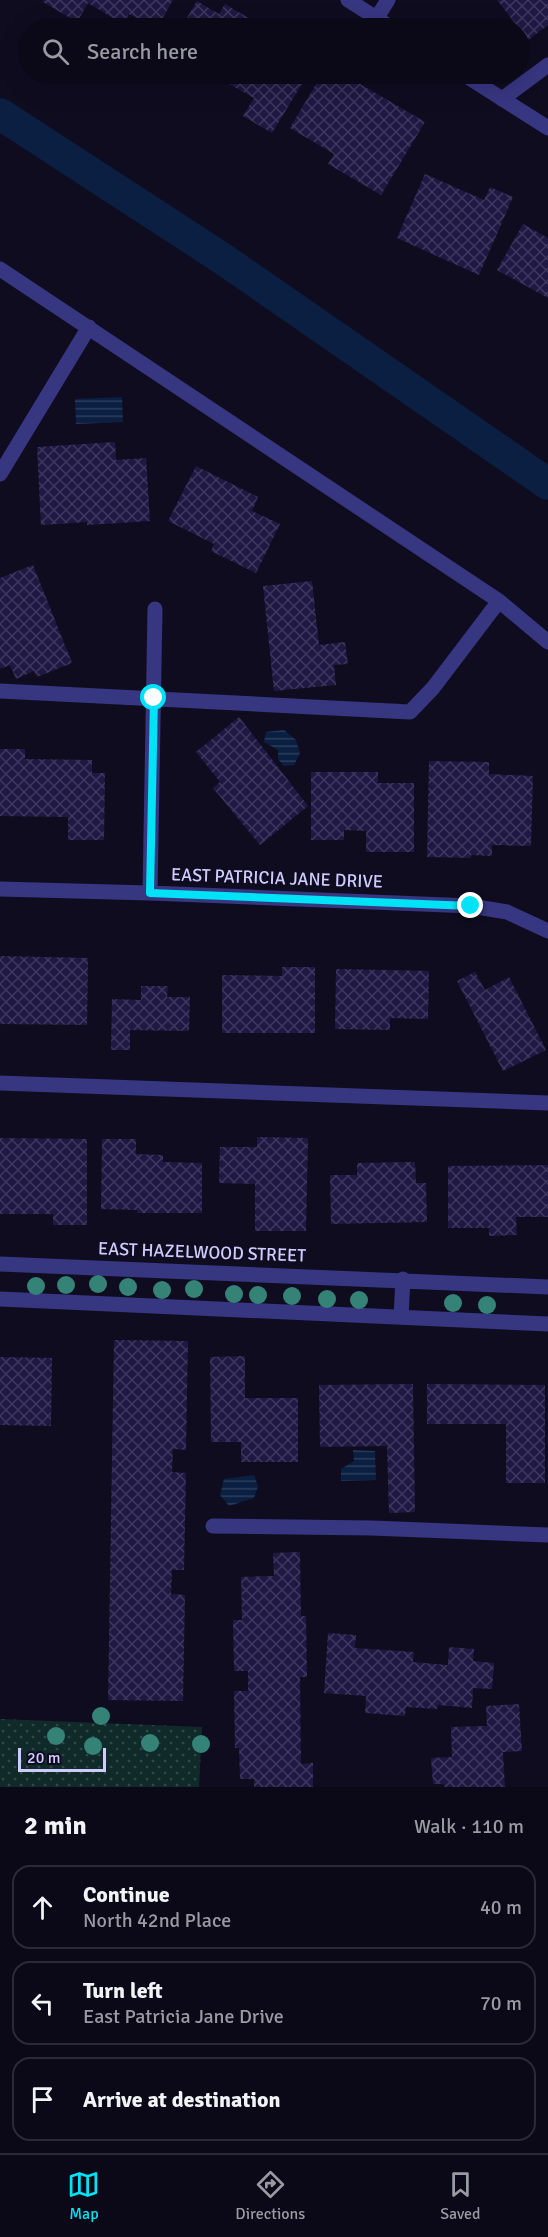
<!DOCTYPE html>
<html lang="en">
<head>
<meta charset="utf-8">
<style>
	:root { --surface:#0b0918; --page:#141221; --text:#f1f3f6; --muted:#9a9aa2; --line:#2b2a37; --accent:#00e2f6 }
	body { margin:0; font-family:Signika,sans-serif; background:var(--page); color:var(--text) }
	.scale { position:absolute; left:18px; bottom:15px; width:88px; box-sizing:border-box; padding-left:6px; border:3px solid #d0cbff; border-top:0; font-size:16px; line-height:21px; white-space:nowrap; color:#d0cbff; -webkit-text-stroke:4px #0f0c20; paint-order:stroke }
	.stop { position:absolute; width:18px; height:18px; margin:-14px; border:4px solid #00e2f6; border-radius:50%; background:#fff }
	.stop.end { background:#00e2f6; border-color:#fff; box-shadow:0 2px 6px #0008 }
	.list { margin:0; padding:0; list-style:none }
	h2 { display:flex; justify-content:space-between; align-items:center; height:78px; margin:0; padding:0 24px; font-size:26px }
	h2 small { font-size:20px; font-weight:400; color:var(--muted) }
	.list li { display:grid; grid-template-columns:39px 1fr auto; gap:18px; align-items:center; box-sizing:border-box; height:84px; margin:0 12px 12px; padding:0 12px; border:2px solid var(--line); border-radius:18px }
	.list b { display:block; font-size:22px; white-space:nowrap }
	.list p { margin:0; font-size:20px; white-space:nowrap; color:var(--muted) }
	.list em { font-size:20px; font-style:normal; color:var(--muted) }
	.icon { flex:none; width:33px; height:33px; fill:none; stroke:currentColor; stroke-width:2; stroke-linecap:round; stroke-linejoin:round }
	.map { position:relative; flex:none; width:548px; height:1787px; overflow:hidden }
	.search { position:absolute; background:var(--surface); box-shadow:0 6px 24px #0002; left:18px; right:18px; top:18px; height:66px; display:flex; align-items:center; gap:15px; box-sizing:border-box; padding:0 21px; border-radius:33px; color:var(--muted); font-size:22px }
	.sheet { height:366px; background:var(--surface) }
	nav { display:flex; justify-content:space-around; align-items:center; box-sizing:border-box; height:84px; border-top:2px solid var(--line); background:var(--surface); font-size:16px; color:var(--muted) }
	nav a { display:grid; justify-items:center; gap:3px }
	nav .on { color:var(--accent) }
	.map>svg:first-child { display:block }
	.park { fill:url(#park-dots) }
	.water { fill:url(#water-rules) }
	.lines { fill:none; stroke-linecap:round; stroke-linejoin:round }
	.canal { stroke:#0a1f41; stroke-width:32 }
	.building { fill:url(#building-cross-hatch) }
	.service { stroke:#373681; stroke-width:15 }
	.minor { stroke:#373681; stroke-width:15 }
	.tree { fill:#358276 }
	.route { stroke:#00e2f6; stroke-width:8 }
	.labels { text-anchor:middle; dominant-baseline:central; stroke-width:4.5; stroke-linejoin:round; paint-order:stroke }
	.street-label { font-size:18px; fill:#d0cbff; stroke:#0f0c20 }
</style>
</head>
<body>
<div class="map">
<svg width="548" height="1787" viewBox="0 0 548 1787">
	<defs>
		<pattern id="park-dots" width="8" height="8" patternUnits="userSpaceOnUse" patternTransform="scale(1.5)"><rect width="8" height="8" fill="#0f2a29"/><path d="M2 2h.1M6 6h.1" fill="none" stroke="#314849" stroke-width="1.8" stroke-linecap="round"/></pattern>
		<pattern id="water-rules" width="6" height="5" patternUnits="userSpaceOnUse" patternTransform="scale(1.5)"><rect width="6" height="5" fill="#0a1f41"/><path d="M0 2.5h6" fill="none" stroke="#2d3e5e"/></pattern>
		<pattern id="building-cross-hatch" width="8" height="8" patternUnits="userSpaceOnUse" patternTransform="scale(1.5)"><rect width="8" height="8" fill="#1f1842"/><path d="M0 0l8 8M0 8l8-8" fill="none" stroke="#3e385e"/></pattern>
	</defs>
	<rect width="100%" height="100%" fill="#0f0c20"/>
	<path class="park" d="M0,1719l202,8 -3,60h-199z"/>
	<path class="water" d="M122,397l1,25 -47,2 -1,-25z
		M284,730l12,10 4,13 -6,12 -10,1 -6,-7v-9l-14,-8 2,-10z
		M353,1450l22,1 1,29 -35,1v-12l13,-8z
		M254,1475l4,11 -4,12 -25,8 -9,-11 4,-16z"/>
	<g class="lines">
		<path class="canal" d="M0,114l223,145 325,225"/>
	</g>
	<path class="building" d="M44,0h129l-16,28 -28,-14 -6,10 -35,-21 -11,19 -34,-20z
		M497,0h51v25l-20,15z
		M197,1l22,13 6,-10 40,24h-84z
		M211,74h97l-36,59 -29,-17 11,-18z
		M322,74h21l82,48 -44,73 -53,-31 6,-10 -44,-26z
		M425,174l59,26 6,-13 23,10 -34,78 -82,-37z
		M523,224l25,14v60l-51,-28z
		M115,442l1,18 30,-2 4,63 -63,4v-3l-46,3 -4,-78z
		M196,466l62,31 -6,14 28,13 -24,49 -45,-22 3,-7 -46,-23z
		M33,565l39,98 -35,14 -3,-6 -18,8 -6,-14 -10,4v-91z
		M312,581l7,64 26,-3 3,22 -14,1 2,20 -62,6 -11,-105z
		M239,717l69,89 -48,39 -47,-57 7,-6 -24,-30z
		M0,749h25v10l67,1v13h13l-1,67h-36v-23l-68,-1z
		M429,761l60,1v12l44,2 -2,70 -39,-1v11l-21,-1v3l-44,-1z
		M311,772h67v11h36v69h-48v-21l-22,-1v10h-33z
		M0,956l88,2 -1,67 -87,-1z
		M282,967h33v66h-93v-58l60,1z
		M336,969l93,2 -1,48 -38,-1v12l-55,-1z
		M475,972l10,18 24,-13 37,73 -43,21 -46,-90z
		M141,986h27l-1,11h23l-1,34 -59,-1v20h-19l1,-51 29,1z
		M257,1137l51,1 -2,93h-51v-47l-36,-1 1,-36h37z
		M0,1138l87,1v86h-34v-11h-53z
		M102,1139h34v15l27,1v7l39,1v50h-65v-3l-36,-1z
		M415,1162l1,21h10l1,39 -96,2 -1,-49h27v-12z
		M548,1165v52h-32l1,18 -28,1v-8h-41v-62z
		M114,1340l74,1 -2,109 -13,-1 -1,23 14,1 -2,97h-12l-1,24 14,1 -2,106 -75,-1z
		M245,1356v42h53v64h-57v-20h-30l-1,-85z
		M0,1357l52,1 -1,68 -51,-1z
		M413,1384l2,128 -26,1 -2,-67 -67,1 -1,-62z
		M427,1384l118,1v98h-39v-59h-79z
		M300,1552l1,64h5l1,61h-7l1,87 12,-1v24h-59v-8h-14l-1,-31h-4l-1,-57h14v-20h-14l-1,-51h9l-1,-43 33,-1 -1,-23z
		M328,1633l28,2 -1,13 59,4 -1,10 35,3 1,-18 25,2 -1,12 21,2 -2,26 -19,-1 -1,20 -34,-3 -1,4 -31,-2 -1,9 -40,-3 1,-17 -42,-3z
		M519,1704l3,47 -19,1 2,35h-61v-3h-11l-2,-26 21,-1 -1,-30 36,-1 -1,-20z"/>
	<g class="lines">
		<path class="service" d="M502,99l46,-34
			M0,269l499,332 49,41
			M0,474l89,-147
			M0,691l410,21 23,-24 66,-87
			M0,1083l548,20
			M213,1526l159,2 176,7"/>
		<path class="minor" d="M348,0l44,28
			M376,19l12,-19
			M463,74l85,54
			M0,889l150,4 321,13 36,6 41,19
			M150,893l5,-284
			M0,1264l548,23
			M0,1299l548,25
			M401,1317l2,-38"/>
	</g>
	<g class="tree">
		<circle cx="98" cy="1284" r="9"/>
		<circle cx="66" cy="1285" r="9"/>
		<circle cx="36" cy="1286" r="9"/>
		<circle cx="128" cy="1287" r="9"/>
		<circle cx="194" cy="1289" r="9"/>
		<circle cx="162" cy="1290" r="9"/>
		<circle cx="234" cy="1294" r="9"/>
		<circle cx="258" cy="1295" r="9"/>
		<circle cx="292" cy="1296" r="9"/>
		<circle cx="327" cy="1299" r="9"/>
		<circle cx="359" cy="1300" r="9"/>
		<circle cx="453" cy="1303" r="9"/>
		<circle cx="487" cy="1305" r="9"/>
		<circle cx="101" cy="1716" r="9"/>
		<circle cx="56" cy="1736" r="9"/>
		<circle cx="150" cy="1743" r="9"/>
		<circle cx="201" cy="1744" r="9"/>
		<circle cx="93" cy="1746" r="9"/>
	</g>
	<g class="lines">
		<path class="route" d="M154,698l-4,195 321,13"/>
	</g>
	<g class="labels">
		<g class="street-label">
			<text transform="translate(277 878) rotate(2)">EAST PATRICIA JANE DRIVE</text>
			<text transform="translate(202 1252) rotate(2)">EAST HAZELWOOD STREET</text>
		</g>
	</g>
</svg>
<div class="scale">20 m</div>
<div class="stop" style="left:154px;top:698px"></div>
<div class="stop end" style="left:471px;top:906px"></div>
<div class="search"><svg class="icon" aria-label="search" viewBox="0 0 24 24"><circle cx="10" cy="10" r="6"/><path d="M15 15l6 6"/></svg>Search here</div>
</div>
<section class="sheet">
<h2>2 min<small>Walk · 110 m</small></h2>
<ul class="list">
<li><svg class="icon" aria-label="ahead" viewBox="0 0 24 24"><path d="M12 20V5M6 11l6-6 6 6"/></svg><div><b>Continue</b><p>North 42nd Place</p></div><em>40 m</em></li>
<li><svg class="icon" aria-label="left" viewBox="0 0 24 24"><path d="M17 20v-9H6M10 6l-5 5 5 5"/></svg><div><b>Turn left</b><p>East Patricia Jane Drive</p></div><em>70 m</em></li>
<li><svg class="icon" aria-label="arrive" viewBox="0 0 24 24"><path d="M6 21V4h12l-3 4 3 4H6"/></svg><div><b>Arrive at destination</b></div></li>
</ul>
</section>
<nav>
<a class="on"><svg class="icon" aria-label="map" viewBox="0 0 24 24"><path d="M3 6l6-2 6 2 6-2v14l-6 2-6-2-6 2zM9 4v14M15 6v14"/></svg>Map</a>
<a><svg class="icon" aria-label="directions" viewBox="0 0 24 24"><path d="M12 3l9 9-9 9-9-9zM9 14v-3h6M13 9l2 2-2 2"/></svg>Directions</a>
<a><svg class="icon" aria-label="saved" viewBox="0 0 24 24"><path d="M7 4h10v16l-5-4-5 4z"/></svg>Saved</a>
</nav>
</body>
</html>
